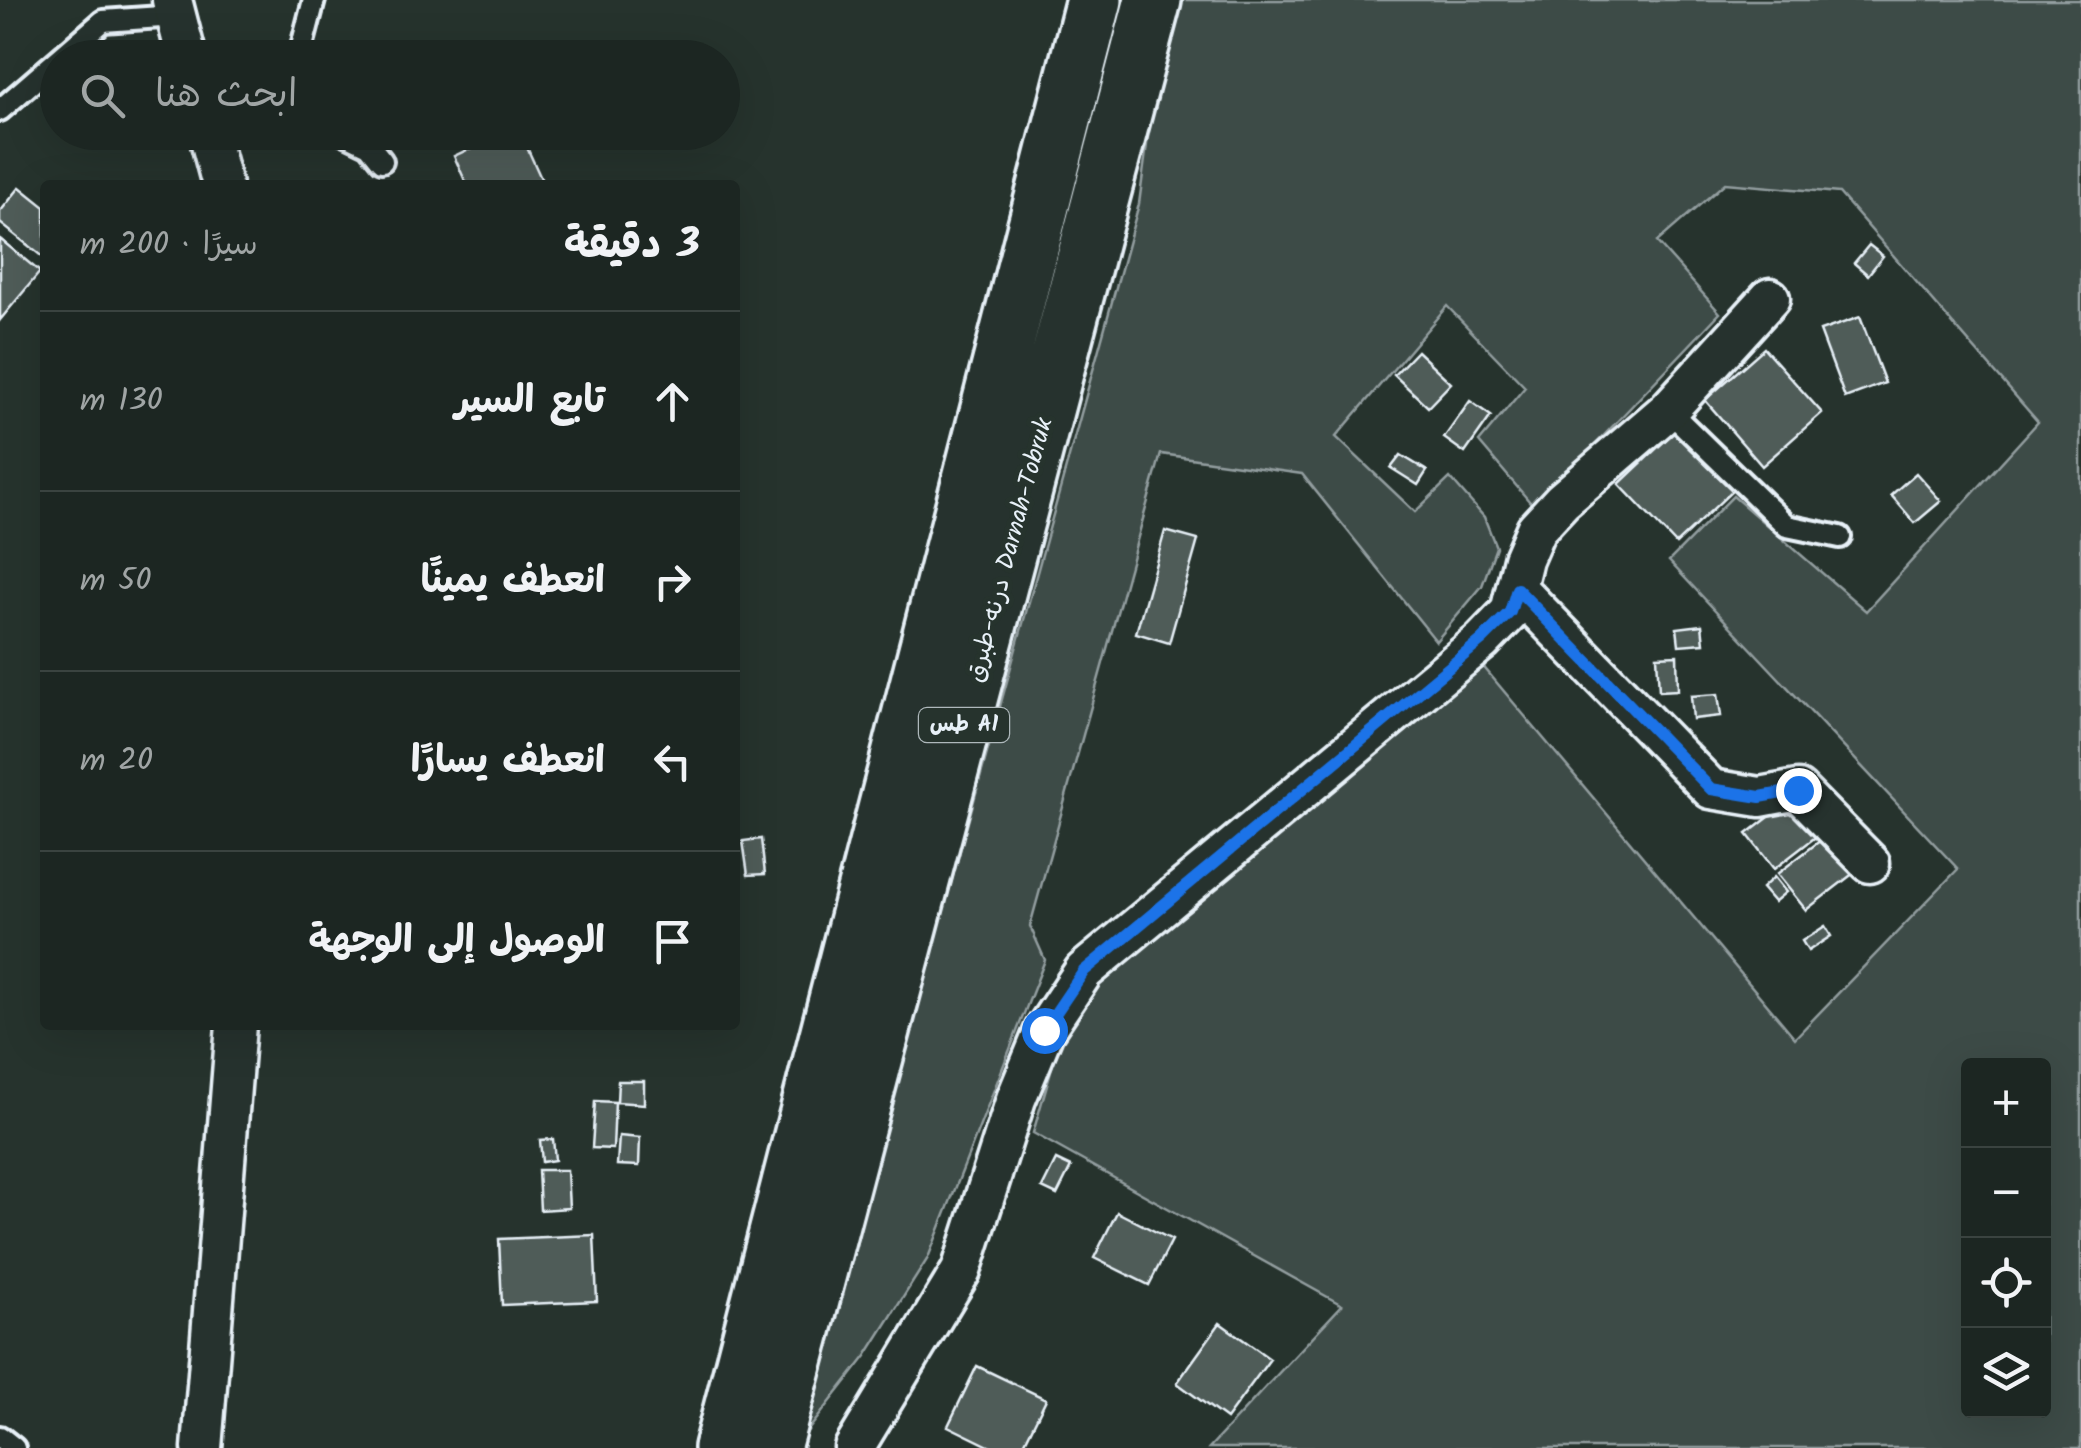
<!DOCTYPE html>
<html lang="ar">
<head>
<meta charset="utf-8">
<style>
	:root { --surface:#1c2622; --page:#29322f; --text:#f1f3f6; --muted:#a0a5a5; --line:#3a4340 }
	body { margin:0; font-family:Kalam,"Playpen Sans Arabic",sans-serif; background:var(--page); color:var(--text); direction:rtl }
	.controls { position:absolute; right:30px; bottom:30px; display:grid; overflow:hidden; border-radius:10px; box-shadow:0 10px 40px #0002 }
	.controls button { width:90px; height:90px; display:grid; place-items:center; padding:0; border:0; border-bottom:2px solid var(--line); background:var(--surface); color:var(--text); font:50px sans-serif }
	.stop { position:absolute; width:30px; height:30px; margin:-22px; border:8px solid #1a73e8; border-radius:50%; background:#fff }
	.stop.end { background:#1a73e8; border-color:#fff; box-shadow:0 2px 10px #0008 }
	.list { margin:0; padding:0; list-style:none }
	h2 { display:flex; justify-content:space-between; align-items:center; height:130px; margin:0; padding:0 40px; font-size:42px }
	h2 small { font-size:32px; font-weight:400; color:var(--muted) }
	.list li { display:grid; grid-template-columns:65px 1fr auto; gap:30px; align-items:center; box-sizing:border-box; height:180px; padding:0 40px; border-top:2px solid var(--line) }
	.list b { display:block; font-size:38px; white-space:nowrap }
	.list em { font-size:32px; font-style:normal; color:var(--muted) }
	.icon { flex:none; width:55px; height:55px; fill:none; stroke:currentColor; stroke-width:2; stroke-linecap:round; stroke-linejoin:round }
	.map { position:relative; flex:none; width:2081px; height:1448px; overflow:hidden; direction:ltr }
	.search { position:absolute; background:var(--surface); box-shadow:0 10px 40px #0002; left:40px; top:40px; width:700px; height:110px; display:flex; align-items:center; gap:25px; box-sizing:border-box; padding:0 35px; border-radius:55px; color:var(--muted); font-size:38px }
	.panel { position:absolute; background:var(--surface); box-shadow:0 10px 40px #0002; left:40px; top:180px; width:700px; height:850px; border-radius:10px; direction:rtl }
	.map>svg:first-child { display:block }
	.green { fill:#3e4b47; stroke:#939ea0; stroke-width:2.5; fill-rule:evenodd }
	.building { fill:#505c59; stroke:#e8f1f8; stroke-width:2.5 }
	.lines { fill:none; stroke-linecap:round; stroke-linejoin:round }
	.service-casing { stroke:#e8f1f8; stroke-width:28 }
	.minor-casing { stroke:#e8f1f8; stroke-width:45 }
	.trunk-casing { stroke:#e8f1f8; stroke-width:62 }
	.service { stroke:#26332d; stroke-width:20 }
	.minor { stroke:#26332d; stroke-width:38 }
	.trunk { stroke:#26332d; stroke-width:55 }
	.route { stroke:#1a73e8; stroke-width:12 }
	.labels { text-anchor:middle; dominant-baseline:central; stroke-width:10; stroke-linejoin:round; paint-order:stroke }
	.shield { fill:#26332d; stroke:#aeb8bb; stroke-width:2.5 }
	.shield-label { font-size:22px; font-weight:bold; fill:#e8f1f8 }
	.street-label { font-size:25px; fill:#e8f1f8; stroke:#26332d }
</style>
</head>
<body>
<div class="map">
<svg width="2081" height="1448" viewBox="0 0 2081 1448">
	<rect width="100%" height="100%" fill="#26332d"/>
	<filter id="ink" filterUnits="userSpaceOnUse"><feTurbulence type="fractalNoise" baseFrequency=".01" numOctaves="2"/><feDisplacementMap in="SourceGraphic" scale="20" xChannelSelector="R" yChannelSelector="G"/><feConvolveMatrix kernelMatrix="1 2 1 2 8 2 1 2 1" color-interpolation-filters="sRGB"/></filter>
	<g filter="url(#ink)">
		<path class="green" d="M1172,0h909v1448h-872l133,-143 -309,-172 24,-83 27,-56 392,-336 319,380 163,-169 -289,-308 64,-65 133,115 172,-189 -199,-229 -114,-10 -68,59 63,71 -185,195 -56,-66 46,-55 -78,-81 -111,131 79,75 35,-34 34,39 12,30 -14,39 -46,55 -134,-167 -141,-20 -131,472 15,34 -117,298 -62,98 -71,91 344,-1243 24,-179zM1968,1066h76v344h-76z"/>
		<path class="building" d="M505,132h15l24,53h-77l-13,-29z
			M20,187l25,20v52l-45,-36v-11z
			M0,239l40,33 -40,48z
			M1869,245l14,11 -15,19 -14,-12z
			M1860,317l25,66 -40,15 -25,-67z
			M1764,348l58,65 -60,53 -57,-66z
			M1417,351l34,32 -23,24 -34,-32z
			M1470,401l21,15 -26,37 -21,-15z
			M1676,430l57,60 -57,54 -57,-60z
			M1401,455l26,16 -9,14 -27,-17z
			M1916,473l25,28 -26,22 -24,-28z
			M1165,531l33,9 -29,103 -33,-10z
			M1702,625l2,18 -25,2 -2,-17z
			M1677,655l1,35 -19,1 -2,-35z
			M1718,694l3,22 -28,3 -2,-23z
			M1795,797l27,35 -48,37 -27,-35z
			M1830,833l29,36 -53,41 -29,-36z
			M761,839l4,35 -17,1 -5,-34z
			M1774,877l12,15 -12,10 -12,-14z
			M1825,926l6,10 -23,15 -6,-10z
			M618,1081h26v23l-27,-2z
			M595,1101l20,1 -2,47 -21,-1z
			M619,1136l21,2 -1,28 -22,-1z
			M553,1139l2,21 -13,2 -2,-22z
			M1056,1160l15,7 -14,28 -15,-7z
			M538,1170h29l2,38 -29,2z
			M1117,1212l55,28 -23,45 -55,-27z
			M594,1235l3,66 -95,4 -3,-66z
			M1220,1323l50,36 -44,60 -49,-36z
			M977,1366l69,33 -24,49h-29l-45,-22z"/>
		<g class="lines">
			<g class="service-casing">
				<path id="service" d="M299,58l15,-58
					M0,110l103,-89 73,-5
					M342,132l27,13 13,16
					M1668,410l119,116 53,11
					M0,1437l14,11"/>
			</g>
			<g class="minor-casing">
				<path id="minor" d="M172,0l15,58
					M208,132l14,53
					M1517,589l194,200 49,8 38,-7 72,73
					M202,1448l34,-423
					M854,1448l107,-177 55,-172 28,-68 40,-60 398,-330 28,-29 13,-53 13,-30 26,-28 106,-91 102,-112"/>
			</g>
			<g class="trunk-casing">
				<path id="trunk" d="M722,1448l372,-1448
					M772,1448l381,-1448"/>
			</g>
			<use href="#service" class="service"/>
			<use href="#minor" class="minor"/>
			<use href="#trunk" class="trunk"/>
		</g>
	</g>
	<g class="lines" filter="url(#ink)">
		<path class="route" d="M1044,1030l40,-59 398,-331 28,-28 7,-23 194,200 49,8 38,-7"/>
	</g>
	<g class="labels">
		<rect class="shield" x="919" y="708" width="90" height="34" rx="8"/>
		<g class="shield-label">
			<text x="964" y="725">طس A1</text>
		</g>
		<g class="street-label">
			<text transform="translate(1010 550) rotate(-75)">درنه-طبرق Darnah-Tobruk</text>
		</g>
	</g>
</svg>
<div class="controls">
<button>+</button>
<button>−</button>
<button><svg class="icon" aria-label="locate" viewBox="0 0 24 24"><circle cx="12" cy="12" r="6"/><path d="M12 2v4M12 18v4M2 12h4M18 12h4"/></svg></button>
<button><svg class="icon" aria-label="layers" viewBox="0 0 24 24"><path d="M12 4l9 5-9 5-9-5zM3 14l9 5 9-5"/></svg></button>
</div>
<div class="stop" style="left:1044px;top:1030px"></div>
<div class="stop end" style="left:1798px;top:790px"></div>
<div class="search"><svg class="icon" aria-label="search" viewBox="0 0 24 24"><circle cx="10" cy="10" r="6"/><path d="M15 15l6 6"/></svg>ابحث هنا</div>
<section class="panel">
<h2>3 دقيقة<small>سيرًا · 200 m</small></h2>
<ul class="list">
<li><svg class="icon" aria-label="ahead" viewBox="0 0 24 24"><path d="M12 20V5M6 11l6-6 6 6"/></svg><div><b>تابع السير</b></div><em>130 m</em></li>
<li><svg class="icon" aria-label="right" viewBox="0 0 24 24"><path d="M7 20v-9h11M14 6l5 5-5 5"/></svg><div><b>انعطف يمينًا</b></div><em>50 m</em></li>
<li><svg class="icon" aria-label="left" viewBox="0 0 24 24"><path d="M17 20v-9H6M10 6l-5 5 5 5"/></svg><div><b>انعطف يسارًا</b></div><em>20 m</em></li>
<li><svg class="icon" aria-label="arrive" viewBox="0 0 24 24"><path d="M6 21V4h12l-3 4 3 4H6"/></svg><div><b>الوصول إلى الوجهة</b></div></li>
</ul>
</section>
</div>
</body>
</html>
